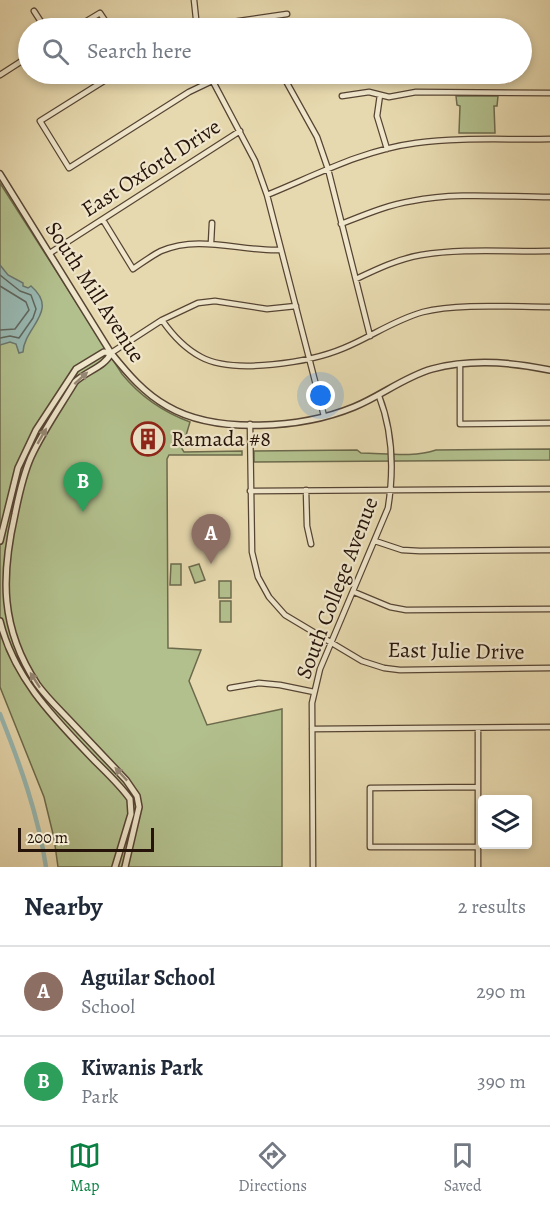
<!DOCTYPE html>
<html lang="en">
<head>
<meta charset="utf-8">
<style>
	:root { --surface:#fff; --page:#f2f2f3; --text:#1f2937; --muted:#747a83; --line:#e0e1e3; --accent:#0b8043 }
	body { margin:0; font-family:Alegreya,serif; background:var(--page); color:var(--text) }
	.controls { position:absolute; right:18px; bottom:18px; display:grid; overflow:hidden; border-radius:6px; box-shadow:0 3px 9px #0003 }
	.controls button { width:54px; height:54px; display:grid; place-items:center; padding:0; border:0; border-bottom:2px solid var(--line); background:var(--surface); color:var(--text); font:30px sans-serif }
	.scale { position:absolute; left:18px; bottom:15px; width:136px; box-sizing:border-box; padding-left:6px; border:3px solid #26130a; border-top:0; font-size:16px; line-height:21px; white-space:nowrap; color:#26130a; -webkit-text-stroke:4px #efe6cb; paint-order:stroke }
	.you { position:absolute; left:321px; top:396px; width:21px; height:21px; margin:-15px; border:4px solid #fff; border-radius:50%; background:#1a73e8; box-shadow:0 0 0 9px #1a73e833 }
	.badge { display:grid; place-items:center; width:39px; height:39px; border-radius:50%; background:var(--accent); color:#fff; font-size:20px; font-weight:700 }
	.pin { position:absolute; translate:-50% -50px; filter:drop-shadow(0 2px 3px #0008) }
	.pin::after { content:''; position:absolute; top:32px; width:21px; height:18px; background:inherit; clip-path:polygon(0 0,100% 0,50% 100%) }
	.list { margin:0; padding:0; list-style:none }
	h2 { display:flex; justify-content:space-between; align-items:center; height:78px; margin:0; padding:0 24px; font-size:26px }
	h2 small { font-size:20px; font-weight:400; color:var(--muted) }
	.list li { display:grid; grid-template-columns:39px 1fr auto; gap:18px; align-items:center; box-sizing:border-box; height:90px; padding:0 24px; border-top:2px solid var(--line) }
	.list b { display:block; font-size:22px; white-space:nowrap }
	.list p { margin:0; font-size:20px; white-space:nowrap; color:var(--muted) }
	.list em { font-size:20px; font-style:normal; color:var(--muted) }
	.icon { flex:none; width:33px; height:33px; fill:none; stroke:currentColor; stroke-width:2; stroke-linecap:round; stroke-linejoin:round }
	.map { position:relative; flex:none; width:550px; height:867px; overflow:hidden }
	.search { position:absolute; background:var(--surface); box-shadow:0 3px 9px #0003; left:18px; right:18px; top:18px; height:66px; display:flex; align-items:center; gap:15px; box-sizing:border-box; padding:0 21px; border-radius:33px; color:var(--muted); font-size:22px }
	.sheet { height:258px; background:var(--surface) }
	nav { display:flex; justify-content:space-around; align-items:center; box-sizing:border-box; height:84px; border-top:2px solid var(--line); background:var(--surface); font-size:16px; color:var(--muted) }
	nav a { display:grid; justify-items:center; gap:3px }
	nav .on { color:var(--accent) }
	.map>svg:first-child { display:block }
	.green { fill:#b2c08d; stroke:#6c6a4c; stroke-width:1.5 }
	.water { fill:#98b9b3; stroke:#6a776f; stroke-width:1.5 }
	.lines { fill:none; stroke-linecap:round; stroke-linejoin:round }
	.shore { stroke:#5f665e; stroke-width:1.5 }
	.canal { stroke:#98b9b3; stroke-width:4.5 }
	.minor-casing { stroke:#564433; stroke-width:7 }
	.tertiary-casing { stroke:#564433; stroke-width:8 }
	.minor { stroke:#efe6cb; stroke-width:4.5 }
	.tertiary { stroke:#efe6cb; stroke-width:5 }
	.oneway { fill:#958774 }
	.labels { text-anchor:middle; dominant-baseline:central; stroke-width:4.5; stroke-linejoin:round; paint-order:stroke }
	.street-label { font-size:22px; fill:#26130a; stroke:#efe6cb }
	.poi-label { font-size:22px; fill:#26130a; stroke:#efe6cb; text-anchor:start }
</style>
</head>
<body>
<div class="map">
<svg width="550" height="867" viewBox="0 0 550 867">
	<rect width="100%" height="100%" fill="#e7d9af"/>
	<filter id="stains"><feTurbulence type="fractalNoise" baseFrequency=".00333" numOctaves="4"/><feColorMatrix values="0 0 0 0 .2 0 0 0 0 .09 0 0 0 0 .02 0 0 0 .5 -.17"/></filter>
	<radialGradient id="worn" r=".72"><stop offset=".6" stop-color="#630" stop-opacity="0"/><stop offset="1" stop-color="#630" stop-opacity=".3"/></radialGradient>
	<path class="green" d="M456,96h42l-1,10h-3l1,27h-36l1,-27 -3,-1z
		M0,183l122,191c18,22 41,38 68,48l-8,27 2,3 58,-1v4h-73l-2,4 1,189 33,2 -12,31 18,44 75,-16v158h-224l-4,-29 -10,-41 -44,-110z
		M550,449v11l-296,2v-11l103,-1 4,3c23,0 52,5 75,-3z
		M171,564h10v21h-11z
		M199,564l6,16 -10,3 -6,-16z
		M219,581h12v17h-12z
		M220,601h11v21h-11z"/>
	<path class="water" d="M0,265l8,10 15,8v3l5,2 3,-2c29,25 -7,41 -8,66l-4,1 -3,-9 -6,-2 -10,3z"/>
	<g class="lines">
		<path class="shore" d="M0,275l20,16 11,4 5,14 -3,9 -14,20 -9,-2 -10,2
			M0,286l26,16 3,8 -14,19 -15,1"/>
		<path class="canal" d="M0,714c20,50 38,100 46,153"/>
		<g class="minor-casing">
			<path id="minor" d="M194,0l3,28
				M34,11l11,17
				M260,19l3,9
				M75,28l25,-15 10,15
				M191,28l96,-14
				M115,74l-75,47 29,47 120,-76 23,-11
				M209,74l46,87 12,34 57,221
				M282,74l35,63 11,32 42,167
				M0,75l28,-18
				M380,95l-3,21 10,33
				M342,96l27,-4 20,5 27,-5 134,1
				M267,195c49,-20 96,-45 149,-52 44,-6 90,-3 134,-4
				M103,220l30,49c9,-6 18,-13 28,-18 39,-17 80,1 120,-1
				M341,224c23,-9 46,-19 71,-23 44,-9 93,-4 138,-4
				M211,243l1,-20
				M50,253l190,-122
				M356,279c21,-10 42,-20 65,-24 42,-7 87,-3 129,-4
				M162,320c11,16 22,28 39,37 33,18 110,5 143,-9 27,-11 50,-28 79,-36 34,-9 90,-5 127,-5
				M111,353l51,-33 36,-17 17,-2 52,8 29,-3
				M460,364v60l90,-1
				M250,424l2,128 6,25 11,20 16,18 77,46 22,7 16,2 150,-2
				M306,490l1,36 4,18
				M250,491l300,-2
				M375,541l27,9 18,1 130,-1
				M354,592l36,15 16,3 144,-1
				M230,688l29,-5 21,2 34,7
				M478,728v139
				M312,729l238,-2
				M478,787l-108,1v59h108
				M313,867l-1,-164 8,-34 68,-161c6,-38 5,-76 -9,-112"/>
		</g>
		<g class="tertiary-casing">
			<path id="tertiary" d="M0,174l111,179c17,21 33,40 56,53 49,29 136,22 187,1 27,-11 50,-30 78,-38 38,-10 80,-7 118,1
				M111,353c-6,14 -25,18 -36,29 -15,25 -32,49 -44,75 -8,18 -12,37 -16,57 -14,62 -15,114 22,170 10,14 24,27 36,40 18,19 36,38 53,56l11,16 2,11 -14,60
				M0,541l18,-73 18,-38 40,-61 28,-17 7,1
				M0,621c14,58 55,98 95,140 12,12 25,24 35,38l1,15 -16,53"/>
		</g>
		<use href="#minor" class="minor"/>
		<use href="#tertiary" class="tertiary"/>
	</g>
	<defs><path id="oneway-solid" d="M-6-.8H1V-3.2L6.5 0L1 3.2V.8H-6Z" transform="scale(1.5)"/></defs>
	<g class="oneway">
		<use href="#oneway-solid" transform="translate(81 378) rotate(-42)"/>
		<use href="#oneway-solid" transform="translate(42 436) rotate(-60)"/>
		<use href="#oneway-solid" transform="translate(35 680) rotate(-123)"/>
		<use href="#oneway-solid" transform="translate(121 774) rotate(-133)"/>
	</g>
	<defs>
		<g id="building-ring" transform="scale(1.725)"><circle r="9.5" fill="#efe6cb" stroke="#8f2418" stroke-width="1.5"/><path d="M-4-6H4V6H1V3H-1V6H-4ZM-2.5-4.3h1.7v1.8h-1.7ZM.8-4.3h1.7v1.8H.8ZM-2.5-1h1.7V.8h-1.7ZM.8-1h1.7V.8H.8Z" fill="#8f2418"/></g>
	</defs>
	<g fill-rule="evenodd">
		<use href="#building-ring" x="148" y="439"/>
	</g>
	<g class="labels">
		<g class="street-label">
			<text transform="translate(151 168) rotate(-33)">East Oxford Drive</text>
			<text transform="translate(95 292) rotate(57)">South Mill Avenue</text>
			<text transform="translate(337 588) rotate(-69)">South College Avenue</text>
			<text transform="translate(456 651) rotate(1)">East Julie Drive</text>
		</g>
		<g class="poi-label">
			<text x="171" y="439">Ramada #8</text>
		</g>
	</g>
	<rect width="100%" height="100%" filter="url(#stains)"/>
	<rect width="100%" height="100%" fill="url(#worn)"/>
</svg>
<div class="controls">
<button><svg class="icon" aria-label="layers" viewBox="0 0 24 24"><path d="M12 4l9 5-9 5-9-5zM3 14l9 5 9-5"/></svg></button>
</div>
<div class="scale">200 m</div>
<div class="you"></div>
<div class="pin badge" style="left:211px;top:564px;background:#8d6e63">A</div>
<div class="pin badge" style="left:83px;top:512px;background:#2e9e5b">B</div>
<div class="search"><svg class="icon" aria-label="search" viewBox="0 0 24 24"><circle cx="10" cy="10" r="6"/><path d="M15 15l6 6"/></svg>Search here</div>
</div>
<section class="sheet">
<h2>Nearby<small>2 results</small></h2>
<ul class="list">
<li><span class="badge" style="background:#8d6e63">A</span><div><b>Aguilar School</b><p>School</p></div><em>290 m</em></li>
<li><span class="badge" style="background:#2e9e5b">B</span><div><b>Kiwanis Park</b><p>Park</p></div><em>390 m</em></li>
</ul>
</section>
<nav>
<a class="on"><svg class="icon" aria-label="map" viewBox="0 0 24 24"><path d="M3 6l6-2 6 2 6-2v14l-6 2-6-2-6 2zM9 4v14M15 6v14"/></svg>Map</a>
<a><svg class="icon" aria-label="directions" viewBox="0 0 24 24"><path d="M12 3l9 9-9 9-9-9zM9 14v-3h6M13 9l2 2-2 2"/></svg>Directions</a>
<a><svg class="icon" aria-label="saved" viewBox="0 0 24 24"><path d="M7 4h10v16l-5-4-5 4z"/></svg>Saved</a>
</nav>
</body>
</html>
